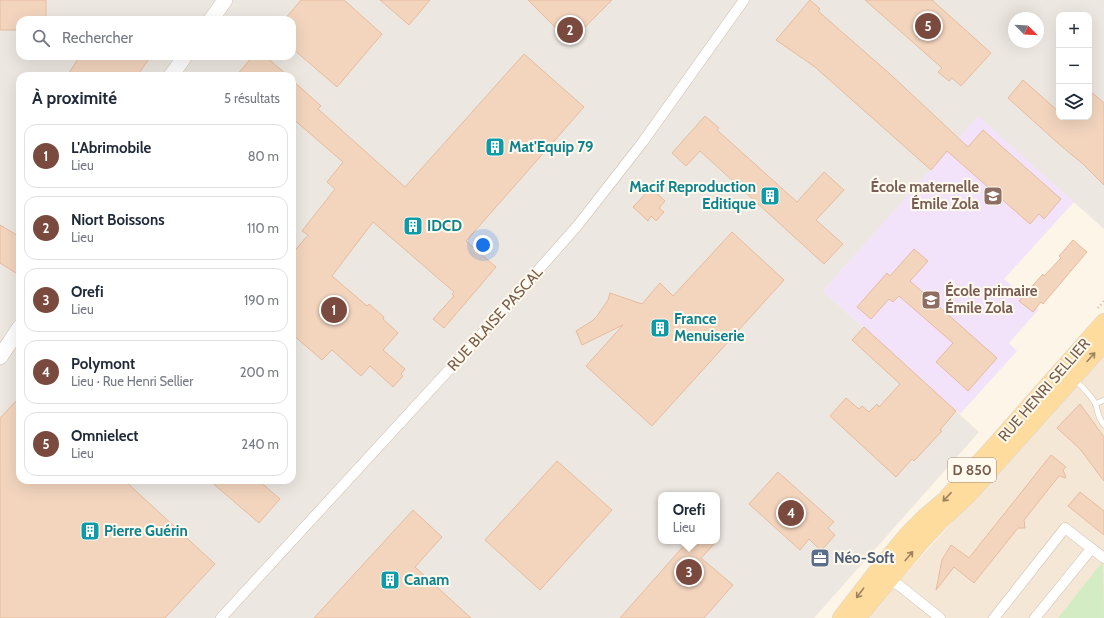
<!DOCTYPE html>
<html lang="fr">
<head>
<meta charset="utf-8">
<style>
	:root { --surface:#fff; --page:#f2f2f3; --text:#1f2937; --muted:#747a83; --line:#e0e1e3; --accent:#7a4a3f }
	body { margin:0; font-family:Cabin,sans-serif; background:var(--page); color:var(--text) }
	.controls { position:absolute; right:12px; top:12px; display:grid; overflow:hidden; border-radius:8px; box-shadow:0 4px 16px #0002 }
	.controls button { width:36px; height:36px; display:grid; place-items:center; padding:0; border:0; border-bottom:1px solid var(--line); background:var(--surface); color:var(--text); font:20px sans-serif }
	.compass { position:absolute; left:1008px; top:12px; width:36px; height:36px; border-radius:50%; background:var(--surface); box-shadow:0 4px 16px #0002; rotate:114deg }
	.you { position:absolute; left:483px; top:245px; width:14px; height:14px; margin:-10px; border:3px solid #fff; border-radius:50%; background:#1a73e8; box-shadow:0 0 0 6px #1a73e833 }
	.badge { display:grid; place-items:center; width:26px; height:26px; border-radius:50%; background:var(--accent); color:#fff; font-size:13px; font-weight:700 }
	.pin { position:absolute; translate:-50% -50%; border:2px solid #fff; box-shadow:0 1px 4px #0006 }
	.popup { position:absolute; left:658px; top:492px; width:62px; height:52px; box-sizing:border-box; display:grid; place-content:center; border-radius:8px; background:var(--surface); filter:drop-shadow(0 1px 3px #0005); font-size:13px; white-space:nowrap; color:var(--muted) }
	.popup b { font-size:15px; color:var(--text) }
	.popup::after { content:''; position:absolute; left:50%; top:100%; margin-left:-8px; border:8px solid transparent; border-top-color:var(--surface) }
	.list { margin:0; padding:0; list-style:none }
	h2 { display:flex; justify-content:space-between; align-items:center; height:52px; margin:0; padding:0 16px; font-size:17px }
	h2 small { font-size:13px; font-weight:400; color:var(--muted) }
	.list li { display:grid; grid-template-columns:26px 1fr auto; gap:12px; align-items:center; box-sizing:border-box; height:64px; margin:0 8px 8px; padding:0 8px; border:1px solid var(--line); border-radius:12px }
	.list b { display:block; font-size:15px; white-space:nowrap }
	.list p { margin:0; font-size:13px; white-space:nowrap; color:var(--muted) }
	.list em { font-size:13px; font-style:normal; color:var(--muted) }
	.icon { flex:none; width:22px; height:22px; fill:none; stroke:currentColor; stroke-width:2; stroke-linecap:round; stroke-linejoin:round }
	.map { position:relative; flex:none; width:1104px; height:618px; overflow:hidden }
	.search { position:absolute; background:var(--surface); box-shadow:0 4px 16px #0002; left:16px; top:16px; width:280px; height:44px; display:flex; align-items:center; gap:10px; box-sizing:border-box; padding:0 14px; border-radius:12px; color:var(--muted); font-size:15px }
	.panel { position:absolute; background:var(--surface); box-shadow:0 4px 16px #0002; left:16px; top:72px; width:280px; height:412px; border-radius:12px }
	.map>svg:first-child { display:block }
	.residential { fill:#f5e7d5 }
	.industrial { fill:#ede7e1; fill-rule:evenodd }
	.education { fill:#f2e3fa }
	.green { fill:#d3ecc4 }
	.building { fill:#f3d5be; stroke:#e7bb9d }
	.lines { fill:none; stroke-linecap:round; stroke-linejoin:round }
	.lane-casing { stroke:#cfbdac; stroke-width:6 }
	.street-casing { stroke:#cfbdac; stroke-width:11 }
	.secondary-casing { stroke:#d5bfac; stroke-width:16 }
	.primary-casing { stroke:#dcd5d0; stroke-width:18 }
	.path { stroke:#d9b8a0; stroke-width:2.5; stroke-dasharray:1 3; stroke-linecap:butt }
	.lane { stroke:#fff; stroke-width:5 }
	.street { stroke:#fff; stroke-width:10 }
	.secondary { stroke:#fff; stroke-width:15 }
	.primary { stroke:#fddc9e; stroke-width:17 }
	.oneway { stroke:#a08263 }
	.labels { text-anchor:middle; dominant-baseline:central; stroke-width:4; stroke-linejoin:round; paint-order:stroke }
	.shield { fill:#fff9ee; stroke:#a08b7b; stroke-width:1 }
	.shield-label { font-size:14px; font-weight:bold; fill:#785c4a }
	.culture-label { font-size:15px; font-weight:bold; fill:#0d838f; stroke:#fff9ee; text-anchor:start }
	.education-label { font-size:15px; font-weight:bold; fill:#785e54; stroke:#fff9ee; text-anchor:end }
	.street-label { font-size:15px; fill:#785c4a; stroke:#fff9ee }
	.service-label { font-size:15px; font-weight:bold; fill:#4e5e75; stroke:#fff9ee; text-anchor:start }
</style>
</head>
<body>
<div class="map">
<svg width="1104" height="618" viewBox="0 0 1104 618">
	<rect width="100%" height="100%" fill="#fdf5e7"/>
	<path class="residential" d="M1104,352v266h-237l20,-23z"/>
	<path class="industrial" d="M0,0h1104v229l-126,-112 -155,174 156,141 -165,186h-814zM1059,15h30v102h-30zM1014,18h24v24h-24zM20,20h272v36h-272zM20,76h272v404h-272zM661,495h56v46h-56z"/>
	<path class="education" d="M978,116l96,86 -70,77 35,30 -30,34 8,8 -57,63 -137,-123z"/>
	<path class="green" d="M1103,561l1,57h-46z"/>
	<path class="building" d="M0,0h46v20h-26v10h-20z
		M301,0h43l38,34 -45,53 -45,-39v-28h-8z
		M380,0h50l-21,25z
		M528,0h84l-42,42z
		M810,0l10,9 -2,2 72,63 78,73 15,-17 78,69 -17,20 -5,-5 -9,10 -83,-73 -16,19 -116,-103 -39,-27z
		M865,0h67l59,53 -30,33 -9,-8 -3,3 -11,-9 4,-4z
		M524,54l60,53 -118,134 30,26 -52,61 -11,-9 21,-23 -2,-2 2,-2 -81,-70 -41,54 35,30 2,-2 15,13 -1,2 15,14 -15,17 22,19 -4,5 2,2 -10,11 -23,-21 -9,10 -29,-26 -10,10 -30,-26v-80l16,-19 -6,-4 33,-42 -8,-7 16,-20 -51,-44v-38l29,26 -3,3 87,78z
		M80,56h71l-14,20h-70z
		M253,56h12l23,20h-52z
		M1023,80l36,32v5h30v-27l15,13v82l-21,-21 -23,-19 -52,-47z
		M705,116l14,12 -2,2 80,72 27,-30 20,18 -28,30 27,24 -19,20 -124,-113 -14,15 -14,-13z
		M651,188l14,13 -6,7 5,4 -8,9 -5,-5 -3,5 -15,-14z
		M0,225l20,12v31l-4,5 -16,-10z
		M732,232l52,48 -132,146 -66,-60 37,-41 -41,20 -6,-14 16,-10 5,-5 11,-16 2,-7 32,11 18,-21 13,13z
		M1073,240l14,12 -44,52 -2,-2 -8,10 -14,-11 24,-27 1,2 17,-18 -2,-2z
		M914,249l14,12 -18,20 87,77 -29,33 -32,-29 17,-19 -54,-47 -6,6 -4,-3 -18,20 -14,-12 30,-34 3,3z
		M864,327l92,84 -16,19 2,1 -28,30 -2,-2 -16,18 -66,-61 16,-18 13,11 3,-3 7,6 8,-8 2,3 21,-23 -48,-44z
		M20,397v83h104l91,84 -50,54h-165v-200z
		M1080,404l24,33v44l-24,-32 -23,-21z
		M1051,455l15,12 -3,3 3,8 -7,-2 -35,44 1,8h-7l-44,55 -20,-16 -18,23 6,-30 9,-15 18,13z
		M557,461l55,49 -72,80 -55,-50z
		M778,472l56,50 -6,6 7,7 -14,16 -12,-12 -9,11 -51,-46z
		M209,480h49l22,19 -21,24z
		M1080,492l24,19v24l-36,-29z
		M413,510l29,27 -27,30 56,51h-157z
		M688,541h29l-16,17 32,27 -29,33h-84z"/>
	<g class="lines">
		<g class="lane-casing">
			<path id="lane" d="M1075,380c6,5 18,18 21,25 2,8 2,13 8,20
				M1095,404l9,-4"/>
		</g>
		<g class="street-casing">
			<path id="street" d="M889,580l11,6 40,32
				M221,618l260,-283 97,-110 64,-82 102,-143
				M994,618l71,-90 39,30
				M1035,618l56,-69"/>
		</g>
		<g class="secondary-casing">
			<path id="secondary" d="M211,20l14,-20
				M171,76l14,-20
				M0,357l20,-30"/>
		</g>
		<g class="primary-casing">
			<path id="primary" d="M841,618l38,-49 30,-36 16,-16 19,-16 45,-49 115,-130
				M857,618l61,-73 23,-25 27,-25 136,-152"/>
		</g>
		<path class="path" d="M1098,308l6,-7"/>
		<use href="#lane" class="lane"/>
		<use href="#street" class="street"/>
		<use href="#secondary" class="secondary"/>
		<use href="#primary" class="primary"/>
	</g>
	<defs><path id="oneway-shaft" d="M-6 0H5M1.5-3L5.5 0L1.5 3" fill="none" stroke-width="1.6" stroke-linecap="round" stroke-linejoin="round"/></defs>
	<g class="oneway">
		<use href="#oneway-shaft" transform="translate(1091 357) rotate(-48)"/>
		<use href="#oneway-shaft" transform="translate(947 497) rotate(133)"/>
		<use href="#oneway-shaft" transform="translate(909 556) rotate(-50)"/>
		<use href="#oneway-shaft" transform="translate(860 593) rotate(127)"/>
	</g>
	<defs>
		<g id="building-square" transform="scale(1)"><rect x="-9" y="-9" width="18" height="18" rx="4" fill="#0f9aa8" stroke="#fff9ee"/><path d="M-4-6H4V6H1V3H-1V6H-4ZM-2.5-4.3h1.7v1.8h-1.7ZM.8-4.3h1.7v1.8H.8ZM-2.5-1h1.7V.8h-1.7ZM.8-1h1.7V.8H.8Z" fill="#fff"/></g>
		<g id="school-square" transform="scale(1)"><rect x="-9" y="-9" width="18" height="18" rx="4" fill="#8d6e63" stroke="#fff9ee"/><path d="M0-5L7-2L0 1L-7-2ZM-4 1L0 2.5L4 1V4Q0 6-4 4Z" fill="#fff"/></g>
		<g id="office-square" transform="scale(1)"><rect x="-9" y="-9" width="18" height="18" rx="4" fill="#5c6f8a" stroke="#fff9ee"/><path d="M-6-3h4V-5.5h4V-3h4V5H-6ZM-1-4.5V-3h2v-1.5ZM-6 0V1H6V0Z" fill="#fff"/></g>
	</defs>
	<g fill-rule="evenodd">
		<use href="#building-square" x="495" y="147"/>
		<use href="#building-square" x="770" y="196"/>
		<use href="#school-square" x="993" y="196"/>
		<use href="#building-square" x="413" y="226"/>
		<use href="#school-square" x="931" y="300"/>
		<use href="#building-square" x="660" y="328"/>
		<use href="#building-square" x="90" y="531"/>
		<use href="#office-square" x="820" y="558"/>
		<use href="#building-square" x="390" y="580"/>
	</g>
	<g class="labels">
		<rect class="shield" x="948" y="458" width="48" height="24" rx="3"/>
		<g class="shield-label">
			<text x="972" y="470">D 850</text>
		</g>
		<g class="culture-label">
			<text x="509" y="147">Mat'Equip 79</text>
			<text x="756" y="187" text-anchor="end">Macif Reproduction<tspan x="756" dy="17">Editique</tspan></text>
			<text x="427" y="226">IDCD</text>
			<text x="674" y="319">France<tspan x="674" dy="17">Menuiserie</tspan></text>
			<text x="104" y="531">Pierre Guérin</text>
			<text x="404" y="580">Canam</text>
		</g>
		<g class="education-label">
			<text x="979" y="187">École maternelle<tspan x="979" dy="17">Émile Zola</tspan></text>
			<text x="945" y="291" text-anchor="start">École primaire<tspan x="945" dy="17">Émile Zola</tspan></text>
		</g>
		<g class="street-label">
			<text transform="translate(495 319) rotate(-48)">RUE BLAISE PASCAL</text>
			<text transform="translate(1044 390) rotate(-49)">RUE HENRI SELLIER</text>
		</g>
		<g class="service-label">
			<text x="834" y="558">Néo-Soft</text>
		</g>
	</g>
</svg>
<div class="controls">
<button>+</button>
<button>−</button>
<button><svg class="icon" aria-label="layers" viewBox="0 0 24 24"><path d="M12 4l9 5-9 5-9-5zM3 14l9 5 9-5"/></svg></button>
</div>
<svg class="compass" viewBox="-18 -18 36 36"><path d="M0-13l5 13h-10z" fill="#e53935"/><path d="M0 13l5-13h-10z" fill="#747a83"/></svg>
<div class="you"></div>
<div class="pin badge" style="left:334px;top:310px">1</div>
<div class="pin badge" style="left:570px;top:30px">2</div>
<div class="pin badge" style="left:689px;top:572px">3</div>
<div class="popup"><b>Orefi</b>Lieu</div>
<div class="pin badge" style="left:791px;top:513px">4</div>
<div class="pin badge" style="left:928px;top:26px">5</div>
<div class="search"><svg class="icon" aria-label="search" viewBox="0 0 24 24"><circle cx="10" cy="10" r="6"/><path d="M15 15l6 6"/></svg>Rechercher</div>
<section class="panel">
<h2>À proximité<small>5 résultats</small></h2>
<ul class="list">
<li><span class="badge">1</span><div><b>L'Abrimobile</b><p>Lieu</p></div><em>80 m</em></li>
<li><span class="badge">2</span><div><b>Niort Boissons</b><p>Lieu</p></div><em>110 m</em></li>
<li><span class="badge">3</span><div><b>Orefi</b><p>Lieu</p></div><em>190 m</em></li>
<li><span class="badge">4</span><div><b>Polymont</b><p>Lieu · Rue Henri Sellier</p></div><em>200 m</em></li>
<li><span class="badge">5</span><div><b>Omnielect</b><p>Lieu</p></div><em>240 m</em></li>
</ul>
</section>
</div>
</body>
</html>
